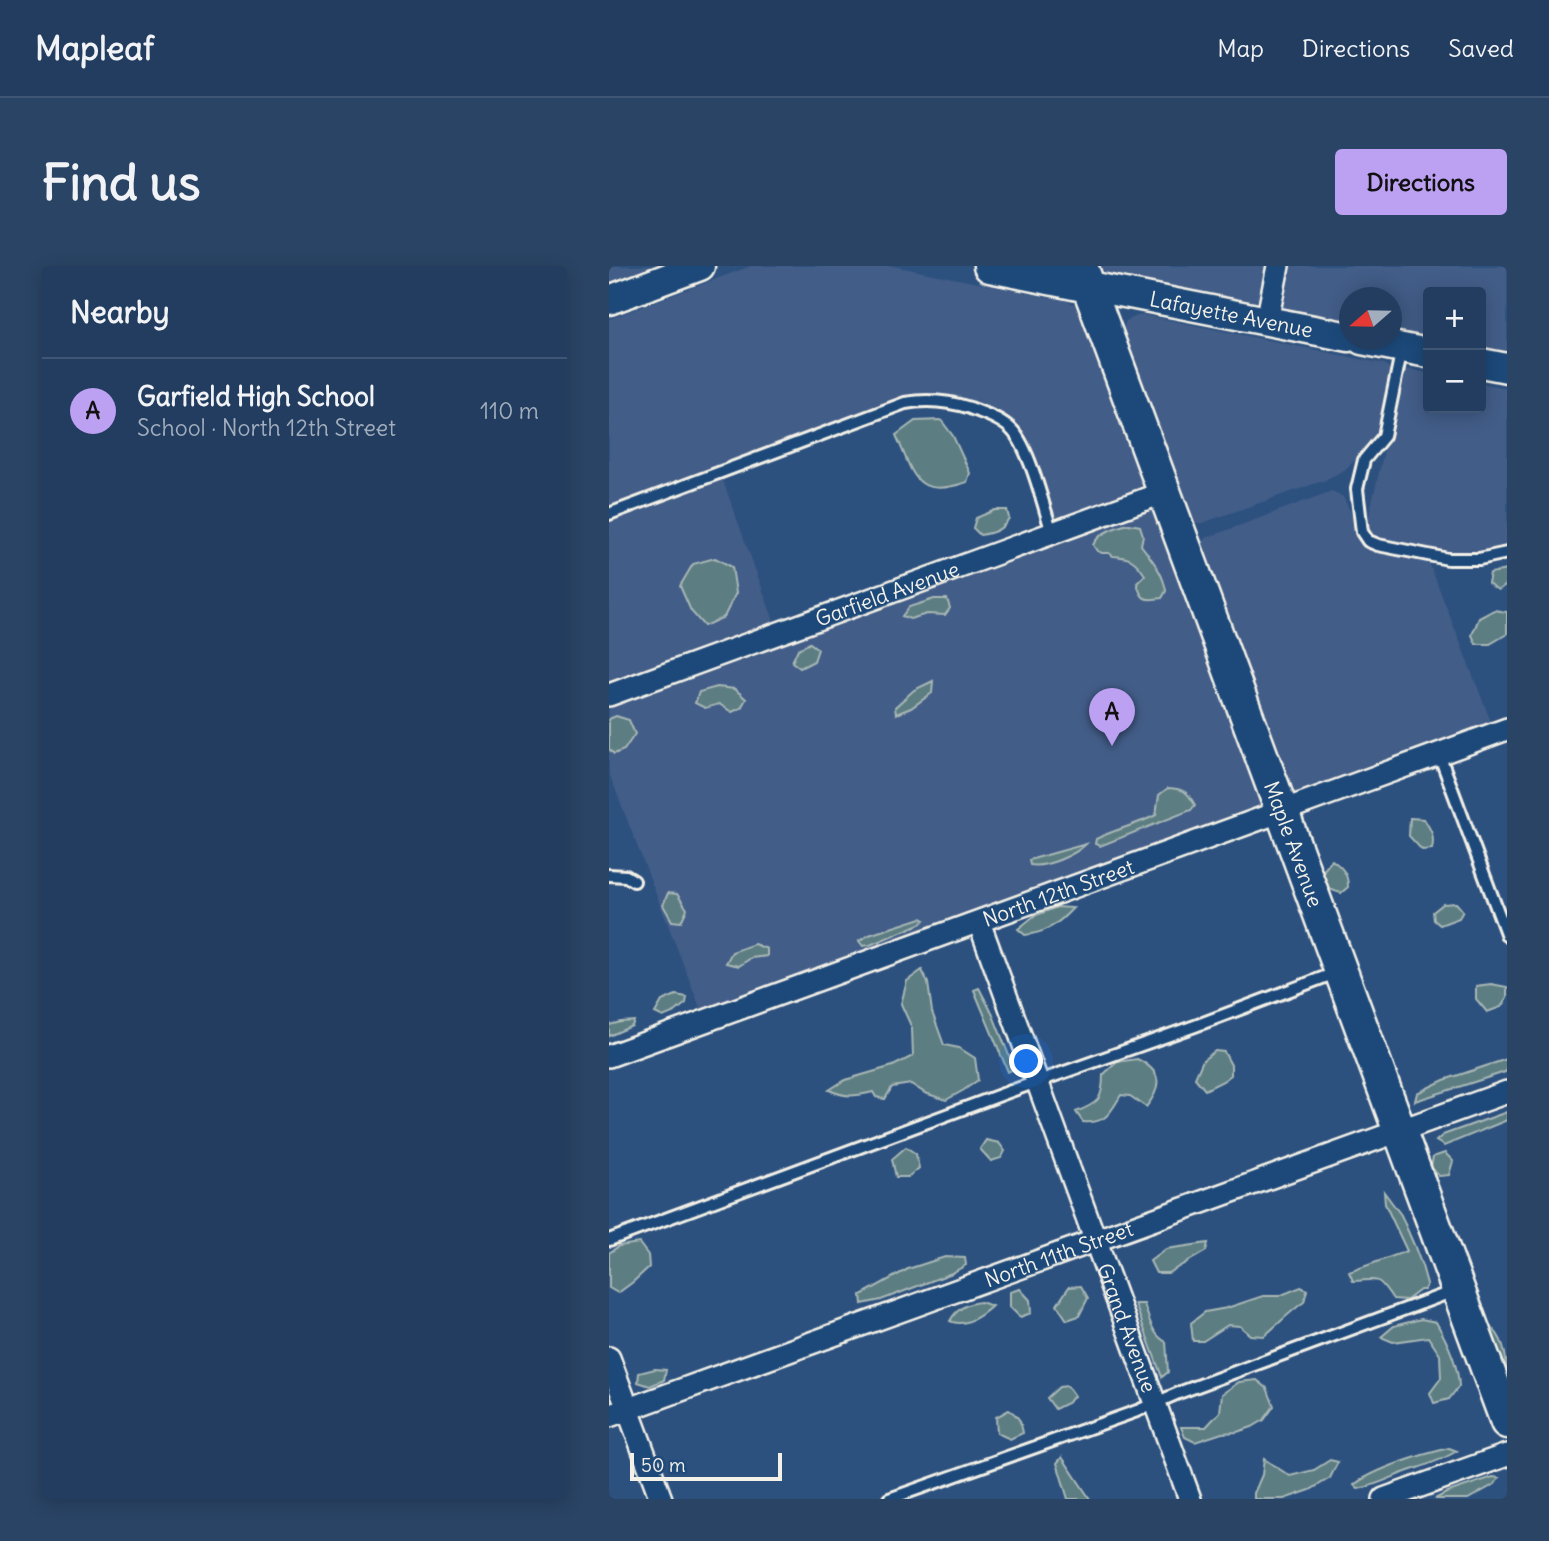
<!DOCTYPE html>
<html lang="en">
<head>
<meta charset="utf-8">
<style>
	:root { --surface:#223d5f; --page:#2a4465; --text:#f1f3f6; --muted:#a2aebd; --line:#3f5674; --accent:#bca0f2 }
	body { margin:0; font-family:Delius,sans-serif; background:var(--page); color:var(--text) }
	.controls { position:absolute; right:21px; top:21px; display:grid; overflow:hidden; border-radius:7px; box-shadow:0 4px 18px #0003 }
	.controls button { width:63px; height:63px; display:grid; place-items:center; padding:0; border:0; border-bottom:2px solid var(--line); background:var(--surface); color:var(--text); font:35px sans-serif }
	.compass { position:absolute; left:730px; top:21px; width:63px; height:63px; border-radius:50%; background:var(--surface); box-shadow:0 4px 18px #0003; rotate:250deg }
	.scale { position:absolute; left:21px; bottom:18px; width:152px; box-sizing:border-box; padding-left:7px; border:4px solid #f4f1e8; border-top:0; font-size:19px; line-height:24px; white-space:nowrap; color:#f4f1e8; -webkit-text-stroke:5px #1f4a7a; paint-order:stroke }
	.you { position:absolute; left:418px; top:796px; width:24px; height:24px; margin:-18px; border:5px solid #fff; border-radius:50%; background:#1a73e8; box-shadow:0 0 0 10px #1a73e833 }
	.badge { display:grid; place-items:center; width:46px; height:46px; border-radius:50%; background:var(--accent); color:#111; font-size:23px; font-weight:700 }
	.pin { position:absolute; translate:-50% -58px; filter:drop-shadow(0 2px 4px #0008) }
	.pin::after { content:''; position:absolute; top:37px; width:24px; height:21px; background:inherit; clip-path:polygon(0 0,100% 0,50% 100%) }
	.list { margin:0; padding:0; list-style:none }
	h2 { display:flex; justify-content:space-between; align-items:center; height:91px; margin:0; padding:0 28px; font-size:30px }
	h2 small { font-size:23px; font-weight:400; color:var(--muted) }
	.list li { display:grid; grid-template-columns:46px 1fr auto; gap:21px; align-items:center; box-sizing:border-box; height:105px; padding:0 28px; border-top:2px solid var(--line) }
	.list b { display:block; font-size:26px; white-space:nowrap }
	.list p { margin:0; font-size:23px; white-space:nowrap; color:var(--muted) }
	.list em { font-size:23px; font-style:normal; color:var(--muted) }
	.map { position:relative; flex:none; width:898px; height:1233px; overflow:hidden; border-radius:7px }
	header { display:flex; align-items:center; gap:42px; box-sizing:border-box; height:98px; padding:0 35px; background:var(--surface); border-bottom:2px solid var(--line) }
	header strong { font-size:33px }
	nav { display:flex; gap:38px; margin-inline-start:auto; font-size:24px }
	.intro { display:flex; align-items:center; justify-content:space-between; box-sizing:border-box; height:168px; padding:0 42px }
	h1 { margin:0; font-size:49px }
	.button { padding:18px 32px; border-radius:7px; background:var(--accent); color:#111; font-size:24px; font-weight:700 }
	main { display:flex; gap:42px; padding:0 42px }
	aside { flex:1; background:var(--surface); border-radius:7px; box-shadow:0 4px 18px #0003 }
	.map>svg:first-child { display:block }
	.built { fill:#425d88 }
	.green { fill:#5b7d82; stroke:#a8b7b5; stroke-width:2 }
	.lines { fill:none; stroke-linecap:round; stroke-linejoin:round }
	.service-casing { stroke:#f4f1e8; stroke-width:16 }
	.minor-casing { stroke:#f4f1e8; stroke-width:26 }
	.tertiary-casing { stroke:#f4f1e8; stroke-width:33 }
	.secondary-casing { stroke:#f4f1e8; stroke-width:37 }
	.service { stroke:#1f4a7a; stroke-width:10 }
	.minor { stroke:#1f4a7a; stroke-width:21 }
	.tertiary { stroke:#1f4a7a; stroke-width:28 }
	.secondary { stroke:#1f4a7a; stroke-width:32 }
	.labels { text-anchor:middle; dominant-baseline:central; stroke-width:5; stroke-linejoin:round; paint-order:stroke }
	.street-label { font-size:21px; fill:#f4f1e8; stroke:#1f4a7a }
</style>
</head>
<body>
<header>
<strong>Mapleaf</strong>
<nav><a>Map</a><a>Directions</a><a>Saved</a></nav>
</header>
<div class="intro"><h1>Find us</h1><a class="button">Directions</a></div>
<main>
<aside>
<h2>Nearby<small></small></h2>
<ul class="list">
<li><span class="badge">A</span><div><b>Garfield High School</b><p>School · North 12th Street</p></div><em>110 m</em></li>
</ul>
</aside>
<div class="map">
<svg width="898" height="1233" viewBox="0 0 898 1233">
	<rect width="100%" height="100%" fill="#2d517f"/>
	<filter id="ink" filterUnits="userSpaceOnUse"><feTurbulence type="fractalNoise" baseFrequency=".0143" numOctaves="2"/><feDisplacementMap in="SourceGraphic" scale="14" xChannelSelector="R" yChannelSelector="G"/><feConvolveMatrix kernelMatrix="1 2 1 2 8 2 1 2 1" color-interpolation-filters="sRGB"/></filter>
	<g filter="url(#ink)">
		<path class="built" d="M0,0h47l-47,18z
			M142,0h142l174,35 14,6 64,177 -2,4 -84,32 -4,-3 -27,-71 -62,-44 -21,-5 -27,-2 -14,1 -295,112v-189z
			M489,0h167l-6,33 -4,3 -4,1 -144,-29z
			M679,0h219v88l-26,-5v-57h-53v46l-36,-7 -1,-33h-42v24l-66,-13 -3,-4z
			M535,49l241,49 5,5 1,5 -13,55 -18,26 -14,14 -21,11 -123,43h-10l-70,-186 1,-9 3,-7 11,-5z
			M799,103l20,4v35h53v-25l26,5v161l-29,6h-31l-60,-13 -10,-3 -7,-6 -2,-13 34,-147 3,-3z
			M113,212l53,146 -166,60v-163z
			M723,225l11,6 10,20 6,20 8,11 61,12 63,162 -196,72h-4l-91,-247 2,-6 4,-3z
			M540,244l10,6 103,283v4l-4,5 -557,202 -92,-237v-65z"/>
		<path class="green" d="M332,154l12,16 17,37 -3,9c-52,18 -53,-7 -71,-47l19,-14z
			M386,244h12l2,8c-6,12 -16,15 -29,17l-7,-7 3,-10z
			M520,258l11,2 3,9 -2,10c11,15 22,27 25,46l-4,7c-17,3 -21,2 -25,-15l8,-8c-10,-15 -15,-18 -32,-19l-4,-3h-7l-5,-2 -4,-6c6,-13 23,-18 36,-21z
			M106,292l17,9 4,26 -12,24 -20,9 -13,-15 -11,-25 13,-22z
			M898,304v14l-9,6 -10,-7 2,-10z
			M325,333h13l3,9 -5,7 -18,-1 -17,5 -8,-3 7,-9z
			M885,344l13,2v22l-17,10h-14l-4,-9 7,-17z
			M201,377l8,6 -4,12 -14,7 -8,-6 6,-13z
			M324,415l-1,12 -21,15 -15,6 -1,-7 19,-17z
			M108,421l18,2 11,10 -5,9 -9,4 -13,-8 -14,4 -10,-5 4,-11z
			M7,450l13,4 6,14 -11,16 -10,4 -5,-5v-30z
			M559,522c16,1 19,3 27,17l-4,5 -91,36 -5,-2 1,-5c19,-10 41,-14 60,-24l3,-20z
			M801,552l14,1c7,11 11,17 8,30l-10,1 -13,-14z
			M477,578c-11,11 -40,24 -56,21l-1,-5z
			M723,594c11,8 16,14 16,27l-7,6 -12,-4 -7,-17z
			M59,627l9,1 10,15 -6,13 -9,-1 -9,-16z
			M847,637l7,8 -4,7 -19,7 -6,-5 -1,-8 10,-8z
			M448,641l16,1c-15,16 -27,25 -48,27l-7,-6 16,-13z
			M312,652l4,2 -5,4 -50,21 -7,1 -4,-5 10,-6z
			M145,678l13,5v7l-16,2 -12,8 -13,-3 6,-11z
			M313,704l6,13 4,29 12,33 15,3 16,10 3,22 -14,10 -18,10 -21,-7 -14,-9 -19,3 -7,12 -9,-2 -3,-5c-18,4 -26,6 -44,-2l16,-10 48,-14 20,-10 -1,-28 -11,-24 6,-23z
			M882,718l16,3v11l-6,9 -14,5 -11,-13v-13z
			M370,722l13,25 20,50v7l-4,2 -34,-82z
			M67,729l11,2 -1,6 -11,9 -12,5 -8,-4 7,-12z
			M25,755l-2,5 -23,10v-11l12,-3z
			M606,785l9,1 7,13v10l-8,6 -18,9 -10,-12 8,-18z
			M528,793c25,12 26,27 9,48l-16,-11 -9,-1c-11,18 -15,29 -38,27l-7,-10c22,-9 27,-12 27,-37l14,-13z
			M898,793v11l-2,2 -90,29 2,-8 27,-13z
			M898,846v8l-63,26 -8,-5 7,-6z
			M377,874l13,3 6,8 -4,7 -10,3 -11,-12z
			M297,881l10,7 3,14 -11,9h-12l-4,-18z
			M836,887l8,8 -4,14 -10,1 -8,-9 2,-10z
			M775,926l17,23 13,30 8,21 5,18 -3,6h-4l-13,10 -14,-1c-16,-24 -14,-19 -40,-18l-4,-9 58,-21 -22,-47z
			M30,977l9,12 1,12 -16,15 -15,11 -9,-5v-35l10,-7z
			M599,977l-2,8 -38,22h-12l-6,-12 16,-12z
			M336,991l20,1 1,7 -14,8 -71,27 -19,4 -1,-9 47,-26z
			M472,1020l7,12 -9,18 -12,4 -10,-15 12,-18z
			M692,1021l6,3 -3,12c-16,11 -25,22 -40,34l-14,-1 -10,-9 -12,-1 -25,16h-10l-2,-18 14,-11 22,-4 36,-12h16z
			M411,1023l10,11 1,13 -11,4 -10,-10v-15z
			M372,1036l11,4c-11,10 -27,22 -42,15 7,-13 17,-18 31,-19z
			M526,1038h9c5,14 8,31 22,38l2,30 -6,5z
			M812,1053l15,3c11,19 22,42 23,64l-10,13 -15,4 -4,-10 11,-15 -1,-23 -12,-18 -35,5 -12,-5 13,-11z
			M881,1061c15,10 17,33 17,50z
			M46,1103l11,1 -2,10 -14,6 -12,-4 1,-9z
			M648,1114l10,8 7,18 -10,14 -12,7 -15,5 -15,1 -27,9 -10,-5 -4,-10h25l14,-15 2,-18 17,-12z
			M458,1120l7,10 -5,6 -14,7 -8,-11 12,-11z
			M400,1144c10,6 12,12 14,23l-13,6 -13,-6 -1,-16z
			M840,1182l8,3c-18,11 -37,16 -57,23 -14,6 -27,12 -42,15l-4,-4c20,-16 69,-31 95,-37z
			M453,1191l28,42h-22l-11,-36z
			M655,1193l26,17 24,-6 16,-10 8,2 -8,16 -20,12 -26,9h-30v-6l8,-18z
			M884,1211l6,1 -4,6 -27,15h-33l13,-7z"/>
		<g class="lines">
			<g class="service-casing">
				<path id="service" d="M793,82l-18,88 -20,24 -7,29 5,43 6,9 10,4 70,14h31l28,-6
					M0,248l296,-111c23,-4 43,-2 65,5 15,6 32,11 43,23 17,19 31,76 39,102
					M830,488l68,182
					M0,609l17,1 8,5
					M0,974l402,-149 184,-65 143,-54
					M280,1233l248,-88 44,-19 273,-101"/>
			</g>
			<g class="minor-casing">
				<g id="minor">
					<path d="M658,55l11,-55"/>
					<path id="s1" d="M0,429l556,-203"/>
					<path id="s2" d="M370,656l211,577"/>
					<path id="s3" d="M0,790l898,-327"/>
					<path d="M0,1092l52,141"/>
					<path id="s4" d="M0,1150l898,-324"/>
					<path d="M775,1233l123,-44"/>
				</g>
			</g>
			<g class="tertiary-casing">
				<g id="tertiary">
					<path id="s5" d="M480,20l260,51"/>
					<path d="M0,34l91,-34"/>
					<path d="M753,74l66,13"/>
					<path d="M872,97l26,5"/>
				</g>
			</g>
			<g class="secondary-casing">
				<g id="secondary">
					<path d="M381,0l99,20"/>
					<path id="s6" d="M472,0l426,1156"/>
				</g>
			</g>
			<use href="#service" class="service"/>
			<use href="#minor" class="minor"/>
			<use href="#tertiary" class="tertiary"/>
			<use href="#secondary" class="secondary"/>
		</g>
	</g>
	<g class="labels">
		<g class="street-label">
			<text stroke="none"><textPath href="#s5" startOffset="145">Lafayette Avenue</textPath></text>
			<text stroke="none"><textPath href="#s1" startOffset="296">Garfield Avenue</textPath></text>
			<text stroke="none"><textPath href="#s6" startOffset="616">Maple Avenue</textPath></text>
			<text stroke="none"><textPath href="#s3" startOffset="478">North 12th Street</textPath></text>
			<text stroke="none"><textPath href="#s4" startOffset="478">North 11th Street</textPath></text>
			<text stroke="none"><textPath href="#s2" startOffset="432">Grand Avenue</textPath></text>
		</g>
	</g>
</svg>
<div class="controls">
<button>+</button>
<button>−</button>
</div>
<svg class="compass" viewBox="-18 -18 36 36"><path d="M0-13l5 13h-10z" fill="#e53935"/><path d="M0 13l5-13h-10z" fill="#a2aebd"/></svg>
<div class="scale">50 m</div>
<div class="you"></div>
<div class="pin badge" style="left:503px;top:480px">A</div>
</div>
</main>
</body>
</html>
